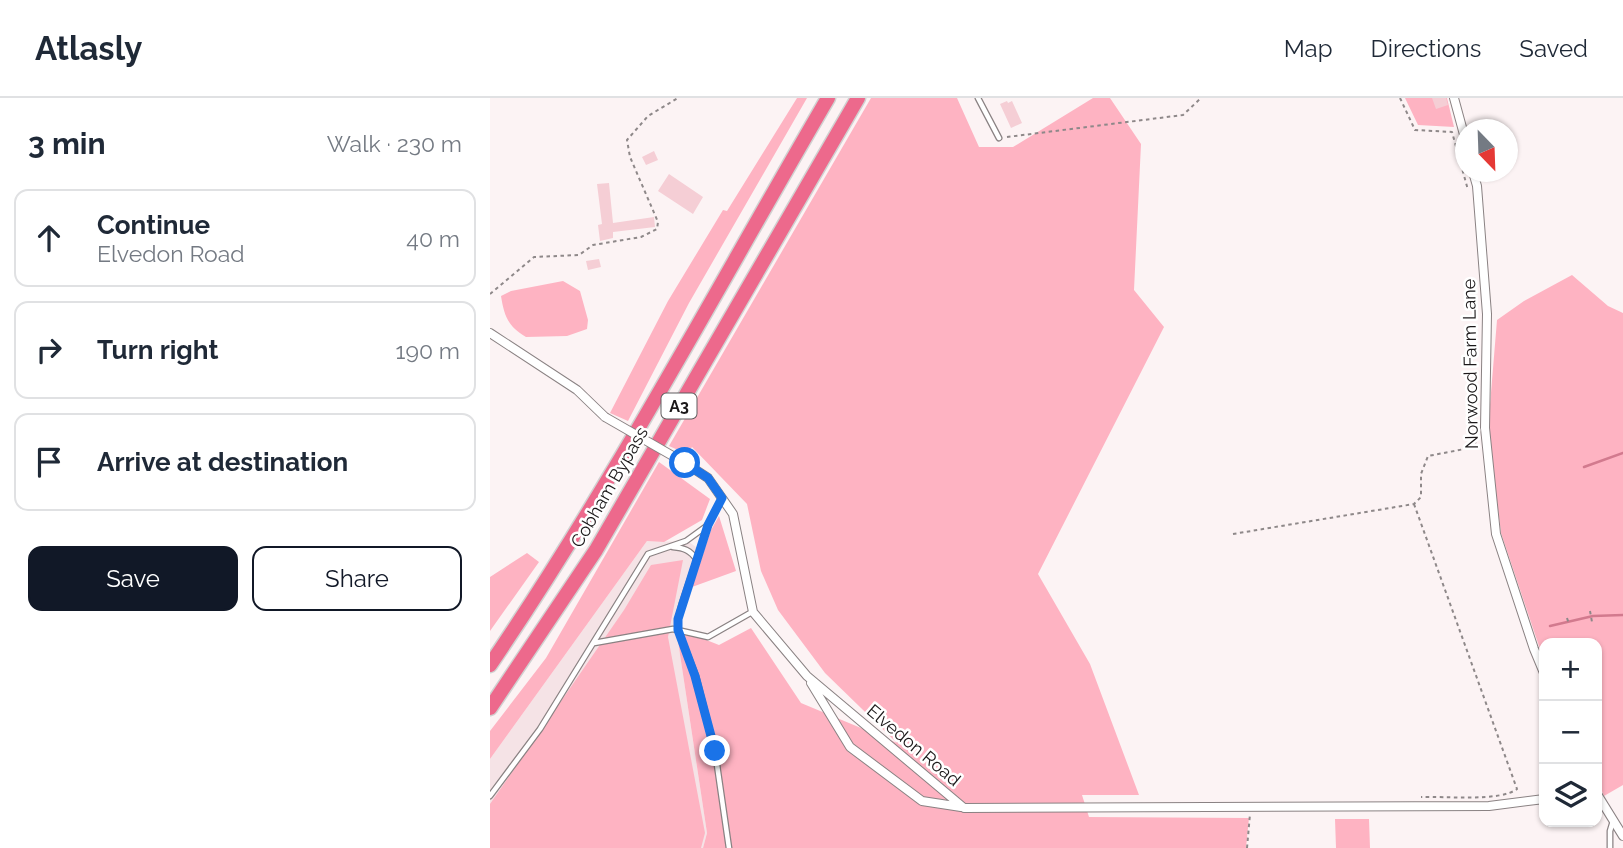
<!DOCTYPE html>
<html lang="en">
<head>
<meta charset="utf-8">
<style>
	:root { --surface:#fff; --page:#f6f6f7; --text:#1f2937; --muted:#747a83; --line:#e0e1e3; --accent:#111827 }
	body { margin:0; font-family:Raleway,sans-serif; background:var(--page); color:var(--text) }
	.controls { position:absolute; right:21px; bottom:21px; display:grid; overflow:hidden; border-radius:14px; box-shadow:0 2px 5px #0004 }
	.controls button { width:63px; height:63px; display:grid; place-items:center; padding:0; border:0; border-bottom:2px solid var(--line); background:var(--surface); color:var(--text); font:35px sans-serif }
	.compass { position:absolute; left:965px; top:21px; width:63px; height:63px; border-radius:50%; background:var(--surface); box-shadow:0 2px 5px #0004; rotate:157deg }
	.stop { position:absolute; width:21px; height:21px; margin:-16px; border:5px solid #1a73e8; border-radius:50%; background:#fff }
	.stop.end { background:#1a73e8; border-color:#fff; box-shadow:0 2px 7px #0008 }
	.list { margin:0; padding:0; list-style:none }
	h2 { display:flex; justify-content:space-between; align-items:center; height:91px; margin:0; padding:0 28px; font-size:30px }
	h2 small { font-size:23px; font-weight:400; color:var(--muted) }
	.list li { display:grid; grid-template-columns:46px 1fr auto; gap:21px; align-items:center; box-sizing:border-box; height:98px; margin:0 14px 14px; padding:0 14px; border:2px solid var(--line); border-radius:14px }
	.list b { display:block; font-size:26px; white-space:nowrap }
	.list p { margin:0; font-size:23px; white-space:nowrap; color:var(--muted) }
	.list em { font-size:23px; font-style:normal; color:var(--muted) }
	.actions { display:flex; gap:14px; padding:21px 28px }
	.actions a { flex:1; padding:16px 0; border:2px solid var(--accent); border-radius:14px; text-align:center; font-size:24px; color:var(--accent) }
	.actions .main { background:var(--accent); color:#fff }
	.icon { flex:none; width:38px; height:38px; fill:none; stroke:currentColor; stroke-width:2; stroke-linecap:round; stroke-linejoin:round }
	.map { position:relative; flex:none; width:1133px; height:750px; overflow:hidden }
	header { display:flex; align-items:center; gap:42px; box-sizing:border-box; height:98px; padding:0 35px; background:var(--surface); border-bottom:2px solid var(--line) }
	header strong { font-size:33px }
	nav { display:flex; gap:38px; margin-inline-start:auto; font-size:24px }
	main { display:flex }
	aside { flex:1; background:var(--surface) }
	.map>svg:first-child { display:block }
	.built { fill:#f5e3e6 }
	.green { fill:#feb3c2 }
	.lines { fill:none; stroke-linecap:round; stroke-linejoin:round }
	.stream { stroke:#d27a8e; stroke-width:2.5 }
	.building { fill:#f5ced5 }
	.lane-casing { stroke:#8a8283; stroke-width:7 }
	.street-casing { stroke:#8a8283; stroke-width:10 }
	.highway-casing { stroke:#d1d1d1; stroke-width:17 }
	.path { stroke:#8e8889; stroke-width:2; stroke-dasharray:3.5 3.5; stroke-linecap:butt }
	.lane { stroke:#fff; stroke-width:4.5 }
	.street { stroke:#fff; stroke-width:8 }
	.highway { stroke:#ed698c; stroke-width:14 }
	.street-bridge-casing { stroke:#8a8283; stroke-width:10; stroke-linecap:butt }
	.street-bridge { stroke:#fff; stroke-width:8 }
	.route { stroke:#1a73e8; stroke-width:9 }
	.labels { text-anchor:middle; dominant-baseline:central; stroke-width:5; stroke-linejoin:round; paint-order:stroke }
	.shield { fill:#fff; stroke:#5f5d5e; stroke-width:2 }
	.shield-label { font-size:16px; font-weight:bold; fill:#1b1819 }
	.street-label { font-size:18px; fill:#1b1819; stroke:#fff }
</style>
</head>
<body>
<header>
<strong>Atlasly</strong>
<nav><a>Map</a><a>Directions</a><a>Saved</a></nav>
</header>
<main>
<aside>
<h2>3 min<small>Walk · 230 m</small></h2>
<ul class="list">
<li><svg class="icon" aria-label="ahead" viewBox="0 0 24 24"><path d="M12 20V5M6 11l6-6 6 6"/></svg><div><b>Continue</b><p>Elvedon Road</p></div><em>40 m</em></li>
<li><svg class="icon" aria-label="right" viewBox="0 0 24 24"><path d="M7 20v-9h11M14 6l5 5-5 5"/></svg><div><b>Turn right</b></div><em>190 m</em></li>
<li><svg class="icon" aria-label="arrive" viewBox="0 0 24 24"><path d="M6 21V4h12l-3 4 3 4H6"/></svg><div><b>Arrive at destination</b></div></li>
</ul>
<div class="actions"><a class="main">Save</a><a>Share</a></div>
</aside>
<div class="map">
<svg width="1133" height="750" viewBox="0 0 1133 750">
	<rect width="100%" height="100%" fill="#fcf3f4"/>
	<path class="built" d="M157,443l42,1 14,10 -27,76 31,205 -4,15h-213v-89z"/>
	<path class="green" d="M307,0h10l-118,205 -61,118 -18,-8 58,-112 55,-91 4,1z
		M381,0h86l22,49h34l80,-49h17l31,46 -7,146 30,37 -126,247 52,90 49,131h-57l7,22 160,1 -3,30h-543l4,-15 -31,-205 43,17 32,-17 50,75 96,40 -72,-70 -47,-63 -17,-39 -14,-67 -55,-57 -5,7 -18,-8z
		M915,0h42l7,29 -36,-2z
		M1082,177l36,31 15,7v472l-19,11 -7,-16v-137h-53v18l-43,-128 -13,-104 9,-109 27,-19z
		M73,183l17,10 8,29 -1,9 -20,7 -41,1c-18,-10 -22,-22 -25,-41l10,-5z
		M169,364l51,37 -8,21 -38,22 -17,-1 -157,218v-28l56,-73z
		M229,418l17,55 -44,16 19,-57z
		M37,455l12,9 -49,69v-54z
		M193,462l-15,77 37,196 -4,15h-211v-44l134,-194 27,-45z
		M845,721h34l1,29h-34z"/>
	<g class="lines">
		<path class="stream" d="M1094,369l39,-14
			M1060,528l43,-10 30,-1"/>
	</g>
	<path class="building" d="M942,0h14l2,7 -12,4z
		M517,3l1,2 4,-2 10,22 -11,5 -11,-24z
		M164,53l4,9 -12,5 -4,-8z
		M179,76l34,23 -10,17 -35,-23z
		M119,85l4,40 41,-6 1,10 -42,5v6l-13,3 -2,-16 4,-1 -5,-40z
		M109,161l2,8 -13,3 -2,-9z"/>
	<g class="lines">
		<g class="lane-casing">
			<path id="lane" d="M488,0l21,40
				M218,428l-26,77 -4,16v11l18,46 19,75 14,97
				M183,449c11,1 17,3 24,13
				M104,545l79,-14 35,8 44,-25
				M0,698l50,-67 108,-175 38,-13 22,-16 14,-27
				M1120,750v-17l3,-10"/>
		</g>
		<g class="street-casing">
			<path id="street" d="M964,0l12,44
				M983,74l4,14 10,128 -2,114 11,106 38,115 10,24
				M0,235l87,57 28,27
				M195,365l23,15 25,36 20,98 54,64 157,132 525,-2 55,-7
				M321,585l39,64 72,54 39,6
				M1107,696l26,42"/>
		</g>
		<g class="highway-casing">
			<path id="highway" d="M0,567c124,-182 227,-377 338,-567
				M0,610l106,-158 262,-452"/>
		</g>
		<path class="path" d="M910,0l15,32 37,2 16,58
			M517,39l176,-22 18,-17
			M0,196l44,-37 45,-2 14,-10 48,-8 16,-8 1,-7 -28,-65 -3,-17 21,-24 30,-18
			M924,406l103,285c-17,13 -73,7 -96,8
			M743,436l181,-30 7,-7v-23l7,-18 47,-9 1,-15
			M1100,513l2,11
			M1077,520l2,6
			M757,750l3,-34"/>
		<use href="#lane" class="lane"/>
		<use href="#street" class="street"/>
		<use href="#highway" class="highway"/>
		<g class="street-bridge-casing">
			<path id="street-bridge" d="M115,319l80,46"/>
		</g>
		<use href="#street-bridge" class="street-bridge"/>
	</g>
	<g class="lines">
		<path class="route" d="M195,365l23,15 14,20 -14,27 -30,94v11l17,46 20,75"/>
	</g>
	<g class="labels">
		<rect class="shield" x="171.5" y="295.5" width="35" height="25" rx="5"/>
		<g class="shield-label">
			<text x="189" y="308">A3</text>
		</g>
		<g class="street-label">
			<text transform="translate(980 266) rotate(-91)">Norwood Farm Lane</text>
			<text transform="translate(119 389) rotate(-60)">Cobham Bypass</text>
			<text transform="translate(424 647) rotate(40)">Elvedon Road</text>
		</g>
	</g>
</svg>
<div class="controls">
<button>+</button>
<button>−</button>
<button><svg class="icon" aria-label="layers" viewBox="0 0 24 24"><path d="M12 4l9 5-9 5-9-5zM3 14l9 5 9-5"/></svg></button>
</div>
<svg class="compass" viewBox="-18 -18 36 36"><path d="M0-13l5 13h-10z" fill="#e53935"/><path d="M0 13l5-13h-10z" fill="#747a83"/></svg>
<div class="stop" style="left:195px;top:365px"></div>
<div class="stop end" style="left:225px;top:653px"></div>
</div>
</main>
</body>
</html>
